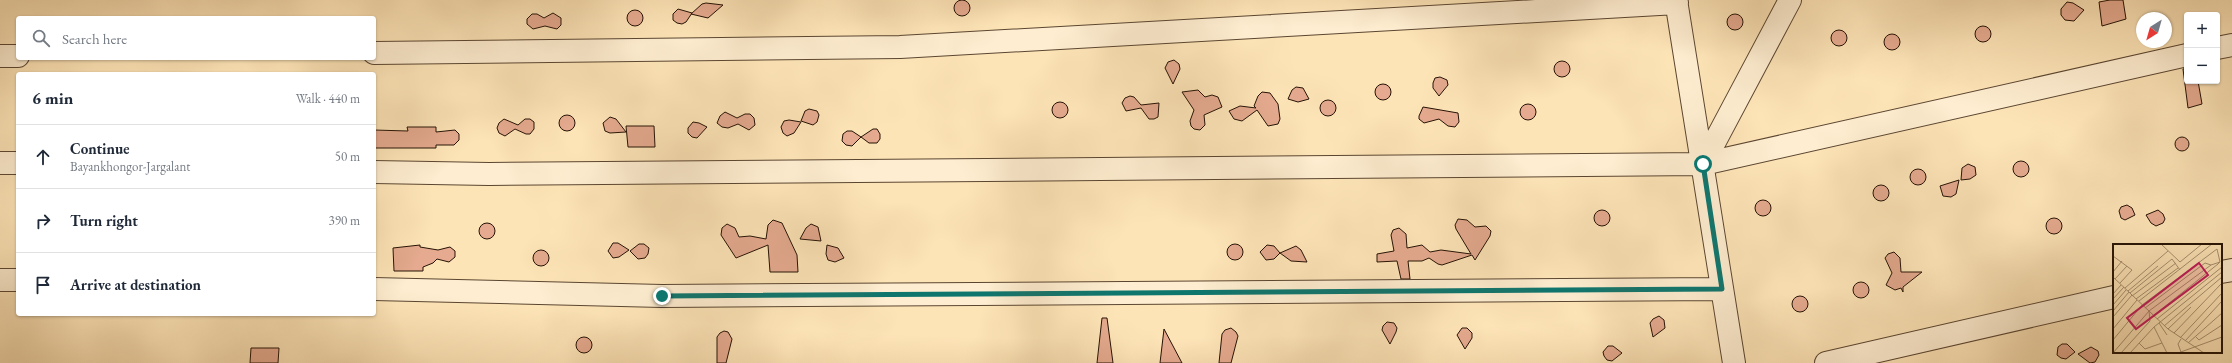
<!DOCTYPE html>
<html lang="en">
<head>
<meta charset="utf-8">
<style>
	:root { --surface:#fff; --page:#f6f6f7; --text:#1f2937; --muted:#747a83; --line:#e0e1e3 }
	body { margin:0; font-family:"EB Garamond",serif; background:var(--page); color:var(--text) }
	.controls { position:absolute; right:12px; top:12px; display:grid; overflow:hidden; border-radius:4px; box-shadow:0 1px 3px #0004 }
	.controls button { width:36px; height:36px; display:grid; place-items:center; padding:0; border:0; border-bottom:1px solid var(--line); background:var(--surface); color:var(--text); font:20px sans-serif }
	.compass { position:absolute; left:2136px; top:12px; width:36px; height:36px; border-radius:50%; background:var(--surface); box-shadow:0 1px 3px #0004; rotate:217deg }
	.stop { position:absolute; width:12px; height:12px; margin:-9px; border:3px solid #0f766e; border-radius:50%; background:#fff }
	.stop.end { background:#0f766e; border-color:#fff; box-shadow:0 1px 4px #0008 }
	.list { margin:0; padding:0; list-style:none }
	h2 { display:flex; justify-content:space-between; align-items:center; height:52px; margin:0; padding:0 16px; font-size:17px }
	h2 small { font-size:13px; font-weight:400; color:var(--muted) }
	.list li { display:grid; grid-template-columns:26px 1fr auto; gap:12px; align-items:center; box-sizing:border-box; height:64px; padding:0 16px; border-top:1px solid var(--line) }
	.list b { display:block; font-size:15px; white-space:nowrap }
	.list p { margin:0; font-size:13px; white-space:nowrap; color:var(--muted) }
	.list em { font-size:13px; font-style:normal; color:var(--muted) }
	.icon { flex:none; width:22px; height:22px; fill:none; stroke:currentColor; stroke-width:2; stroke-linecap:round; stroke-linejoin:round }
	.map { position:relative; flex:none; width:2232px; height:363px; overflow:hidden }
	.search { position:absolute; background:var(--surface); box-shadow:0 1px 3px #0004; left:16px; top:16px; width:360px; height:44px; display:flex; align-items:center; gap:10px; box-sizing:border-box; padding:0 14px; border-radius:4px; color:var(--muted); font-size:15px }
	.panel { position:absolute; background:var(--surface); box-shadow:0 1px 3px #0004; left:16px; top:72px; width:360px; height:244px; border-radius:4px }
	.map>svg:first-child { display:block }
	.building { fill:#e5aa8f; stroke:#251204 }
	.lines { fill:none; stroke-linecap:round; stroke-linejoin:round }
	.minor-casing { stroke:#5b4631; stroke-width:24 }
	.minor { stroke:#feedd0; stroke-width:22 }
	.route { stroke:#0f766e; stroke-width:5 }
	.inset-road { fill:none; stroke:#a7906f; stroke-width:1 }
	.view { fill:#c2185b; fill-opacity:0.15; stroke:#c2185b; stroke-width:2 }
	.inset-edge { fill:none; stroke:#251204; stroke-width:2 }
</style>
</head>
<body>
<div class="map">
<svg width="2232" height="363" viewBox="0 0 2232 363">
	<rect width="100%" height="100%" fill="#fde4b7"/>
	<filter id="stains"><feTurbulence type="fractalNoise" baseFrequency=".005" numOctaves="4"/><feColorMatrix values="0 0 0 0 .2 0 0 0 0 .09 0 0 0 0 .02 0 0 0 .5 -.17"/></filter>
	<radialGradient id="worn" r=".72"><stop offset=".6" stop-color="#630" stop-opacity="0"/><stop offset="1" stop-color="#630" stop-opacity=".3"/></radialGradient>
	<path class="building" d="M2110,0h13l3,19 -24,7 -3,-24z
		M954 8a8 8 0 1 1 16 0a8 8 0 1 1-16 0Z
		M2067,2l6,1 11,7 -10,11 -9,-1 -4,-5v-6z
		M706,3l17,2 -15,13 -17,-4 11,-10z
		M678,9l14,4 -6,9 -4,2 -5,-1 -4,-3v-6z
		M627 18a8 8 0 1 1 16 0a8 8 0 1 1-16 0Z
		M553,13l8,5v7l-4,4 -12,-3 -12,3 -6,-5v-5l5,-5h5l7,4z
		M1727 22a8 8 0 1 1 16 0a8 8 0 1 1-16 0Z
		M1975 34a8 8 0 1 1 16 0a8 8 0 1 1-16 0Z
		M1831 38a8 8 0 1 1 16 0a8 8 0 1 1-16 0Z
		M1884 42a8 8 0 1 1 16 0a8 8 0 1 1-16 0Z
		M1174,60l5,4 1,5 -7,15 -8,-16 3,-6z
		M1554 69a8 8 0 1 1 16 0a8 8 0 1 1-16 0Z
		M2187,68v13h11l4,23 -14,4 -5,-39z
		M1440,77l7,3 1,5 -9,11 -6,-8v-5l2,-5z
		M1375 92a8 8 0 1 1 16 0a8 8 0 1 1-16 0Z
		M1296,87l7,1 6,11 -11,3 -10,-3 4,-9z
		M1198,90l7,7 7,-2 6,2 4,10 -18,8 1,10 -5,5 -6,-1 -3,-3 -1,-5 4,-11 -12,-18z
		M1262,92l8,1 8,11 2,15 -2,5 -10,2 -11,-16 -15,11 -8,-2 -5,-8 11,-5 16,2 -2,-2 4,-10z
		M1130,96l4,1 7,8 18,-2 -1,14 -4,2h-5l-8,-11 -15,3 -4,-8 3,-5z
		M1320 108a8 8 0 1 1 16 0a8 8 0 1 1-16 0Z
		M1052 110a8 8 0 1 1 16 0a8 8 0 1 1-16 0Z
		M1520 112a8 8 0 1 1 16 0a8 8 0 1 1-16 0Z
		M1423,107l35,6 1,9 -4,5 -7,-1 -9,-7 -15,4 -5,-4v-3z
		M809,109l8,2 2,4 -2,7 -4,3 -12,-4 4,-10z
		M725,112l12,6 8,-4h5l4,4 1,7 -6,5 -11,-6 -10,4 -6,-1 -5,-4 3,-7z
		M559 123a8 8 0 1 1 16 0a8 8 0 1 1-16 0Z
		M610,117l6,2 10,13 -16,1 -5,-2 -2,-8z
		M504,119l14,6 7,-6h5l4,3v7l-4,5h-4l-11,-5 -10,7 -6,-3 -2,-5 2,-5z
		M789,120l12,2 -7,11 -7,3 -4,-3 -2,-6 3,-6z
		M693,122l6,1 8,4 -10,11 -5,-1 -4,-4v-5z
		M626,126h28l1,21h-27z
		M407,127h29v5l19,-2 4,4v6l-5,5h-18v3h-62v-18l34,1z
		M873,129h4l3,5v5l-3,4h-8l-8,-6 -9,9 -6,-1 -4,-4 1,-7 4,-3h5l9,6z
		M2175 144a7 7 0 1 1 14 0a7 7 0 1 1-14 0Z
		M2013 169a8 8 0 1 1 16 0a8 8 0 1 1-16 0Z
		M1968,164l7,3 1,8 -6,4 -9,1 1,-12z
		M1910 177a8 8 0 1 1 16 0a8 8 0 1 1-16 0Z
		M1959,180l-3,14 -5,3 -8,-1 -3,-10z
		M1873 193a8 8 0 1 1 16 0a8 8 0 1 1-16 0Z
		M1755 208a8 8 0 1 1 16 0a8 8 0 1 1-16 0Z
		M2127,205l5,3 3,7 -10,5 -4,-2 -2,-7 2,-4z
		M2158,210l5,4 2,5 -2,4 -7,3 -5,-3 -5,-8z
		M1594 218a8 8 0 1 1 16 0a8 8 0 1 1-16 0Z
		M2046 226a8 8 0 1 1 16 0a8 8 0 1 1-16 0Z
		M1458,219l9,1 8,7 11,-1 5,5 -1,5 -15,24 -3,-5 -30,10 -4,-1 -9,-6 -7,3h-14l2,18h-9l-4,-18 -20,1v-8l17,-3 -3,-16 2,-5 6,-2 7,6 1,14 15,-3 8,7 11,-2 30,4 -15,-25 -1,-4z
		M773,220l9,3 15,32 1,17h-28l-2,-27 -32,13 -15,-23 1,-7 5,-4 8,4 4,9 11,-1 16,3 2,-14z
		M479 231a8 8 0 1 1 16 0a8 8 0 1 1-16 0Z
		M811,224l7,3 3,14 -21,-2 6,-11z
		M613,243h5l11,7 -10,7 -6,1 -5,-7z
		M639,244h5l5,4 -1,6 -3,4 -7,1 -8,-8z
		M1227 252a8 8 0 1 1 16 0a8 8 0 1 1-16 0Z
		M420,245v2l18,3 12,-3 5,4v6l-6,5 -12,-3 -4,4 -10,4v4h-29l-1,-23z
		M827,245l11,3 6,10 -9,4 -7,-2 -2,-6z
		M1267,245l7,1 6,7 -6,6 -8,1 -6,-8z
		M1296,246l5,4 6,12 -16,-1 -11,-8z
		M533 258a8 8 0 1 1 16 0a8 8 0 1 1-16 0Z
		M1894,252l6,6 1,14h21l-19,15v5l-2,-4 -6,2 -9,-5 6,-12 -7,-15 3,-4z
		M1853 290a8 8 0 1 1 16 0a8 8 0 1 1-16 0Z
		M1792 304a8 8 0 1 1 16 0a8 8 0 1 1-16 0Z
		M1659,316l5,4 1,8 -12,9 -3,-14 3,-4z
		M1102,318h5l6,45h-16z
		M1387,322l7,1 3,5 -1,4 -6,12 -8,-14 1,-4z
		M1231,328l5,4 2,4 -7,27h-12l3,-29 3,-4z
		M1462,328h5l5,5v5l-7,11 -8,-14z
		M1164,329l18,34h-22z
		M724,331l4,1 4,7 -6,24h-9v-26l3,-4z
		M576 345a8 8 0 1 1 16 0a8 8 0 1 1-16 0Z
		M2062,344h5l8,8 -9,7 -5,-1 -4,-3 1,-8z
		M1608,346h5l9,7 -10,8 -5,-1 -3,-4 -1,-4z
		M2091,347l7,4 1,4 -4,7 -5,1 -12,-9z
		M251,348h28l-1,15h-28z"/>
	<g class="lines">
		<g class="minor-casing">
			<path id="minor" d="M1676,0l58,363
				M2217,48l15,-3
				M374,53l526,-6 777,-44
				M0,56h18
				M0,163h18
				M1703,164l87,-164
				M374,172l115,2 1214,-10 484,-109
				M2221,272l11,-2
				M0,280h18
				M374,289l288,7 1060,-7
				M1826,363l288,-66"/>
		</g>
		<use href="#minor" class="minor"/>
	</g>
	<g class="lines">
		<path class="route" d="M662,296l1060,-7 -19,-125"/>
	</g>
	<g transform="translate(2113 244)">
		<rect width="109" height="109" fill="#fde4b7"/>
		<path class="inset-road" d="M48,0l19,18 22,-18M0,12l19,14 -12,13M0,28l9,-11M0,33l55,52 36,24M2,35l12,-13M12,44l43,-37M15,47l30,-25M17,49l42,-34 8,11M0,50l8,-9M19,52l44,-33M0,55l11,-12M23,55l42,-31M26,57l73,-57M0,61l13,-15M32,64l60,-45 6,2M0,67l16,-19M0,73l19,-22M44,75l65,-52M46,79l8,12M51,82l58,-49M41,83l13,26M0,85l24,-29M55,85l23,-22M61,89l48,-50M83,93l3,3 23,-15M67,94l42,-45M68,95l-3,5 3,8M0,96l29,-35 75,-56 3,13 -2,2 -65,52M72,97l37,-40M26,99l6,6 17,-6M75,99l34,-30M0,109l36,-42 62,-46 9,-3M8,109l29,-32 -1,-10M17,109l24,-26 68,-55M65,109l44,-16"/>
		<path class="view" d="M86,19l9,12 -72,54 -9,-11z"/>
		<rect width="109" height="109" class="inset-edge"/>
	</g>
	<rect width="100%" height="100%" filter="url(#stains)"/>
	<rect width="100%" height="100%" fill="url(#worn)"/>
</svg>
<div class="controls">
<button>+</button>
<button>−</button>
</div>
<svg class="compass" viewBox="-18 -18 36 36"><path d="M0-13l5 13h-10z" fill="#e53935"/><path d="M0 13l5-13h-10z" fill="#747a83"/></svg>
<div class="stop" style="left:1703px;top:164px"></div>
<div class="stop end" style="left:662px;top:296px"></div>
<div class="search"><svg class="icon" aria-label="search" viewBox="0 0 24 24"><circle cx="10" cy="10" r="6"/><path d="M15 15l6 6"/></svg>Search here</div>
<section class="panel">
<h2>6 min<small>Walk · 440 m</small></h2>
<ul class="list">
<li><svg class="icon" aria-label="ahead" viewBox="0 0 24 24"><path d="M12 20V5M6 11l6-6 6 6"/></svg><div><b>Continue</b><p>Bayankhongor-Jargalant</p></div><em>50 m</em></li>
<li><svg class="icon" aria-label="right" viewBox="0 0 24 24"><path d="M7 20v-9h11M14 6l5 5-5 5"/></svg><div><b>Turn right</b></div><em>390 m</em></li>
<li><svg class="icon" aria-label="arrive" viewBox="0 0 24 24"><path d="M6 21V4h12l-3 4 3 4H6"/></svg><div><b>Arrive at destination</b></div></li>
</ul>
</section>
</div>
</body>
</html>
